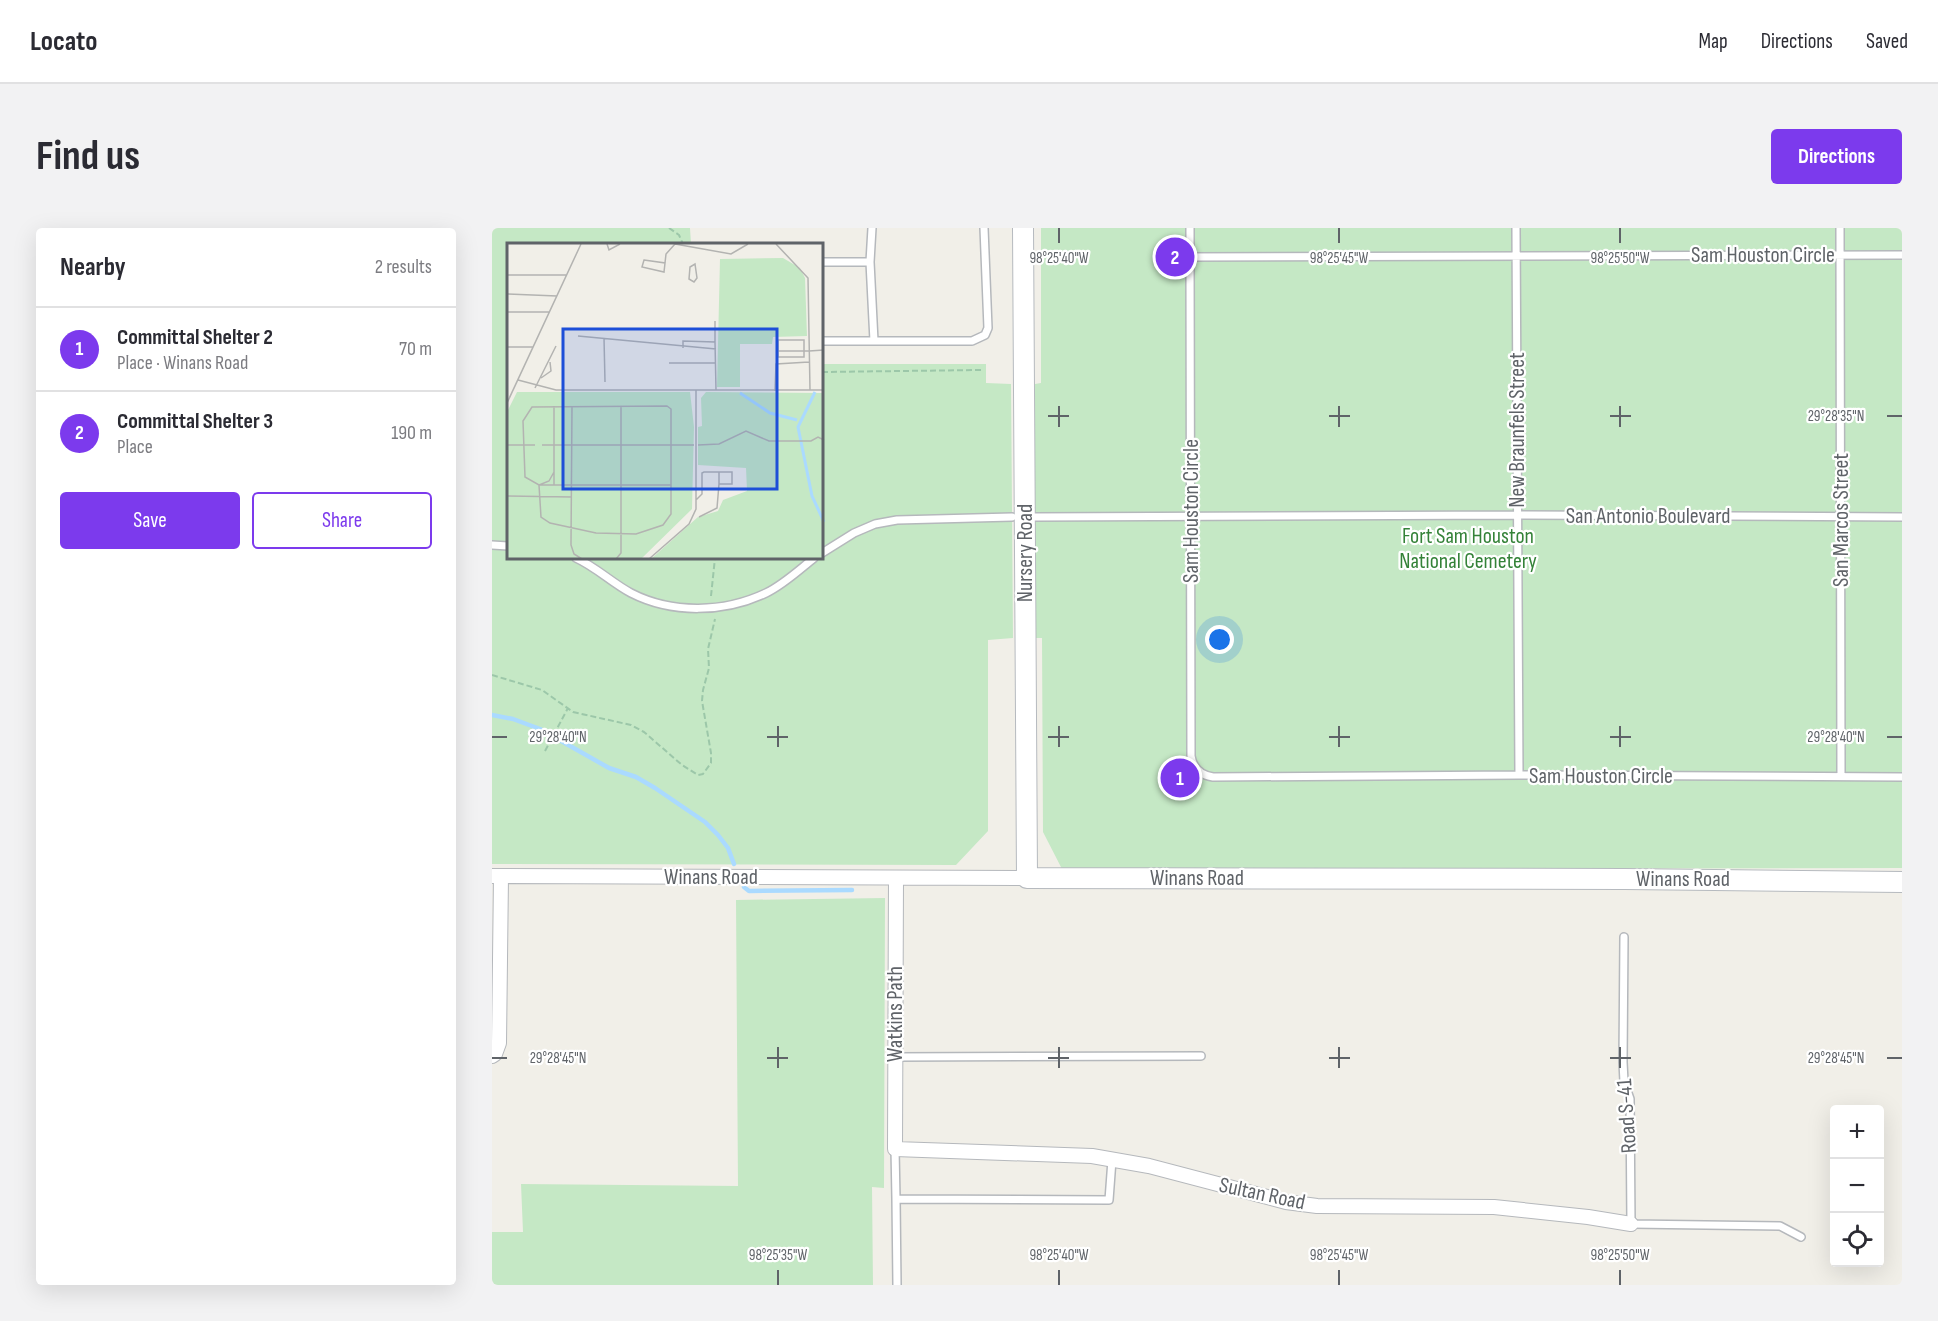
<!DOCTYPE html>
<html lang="en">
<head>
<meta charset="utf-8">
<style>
	:root { --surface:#fff; --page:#f2f2f3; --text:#2b2b33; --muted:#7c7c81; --line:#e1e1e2; --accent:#7c3aed }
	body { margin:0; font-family:"Sofia Sans Condensed",sans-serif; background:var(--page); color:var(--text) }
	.controls { position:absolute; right:18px; bottom:18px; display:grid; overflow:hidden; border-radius:6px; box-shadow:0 6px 24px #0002 }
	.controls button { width:54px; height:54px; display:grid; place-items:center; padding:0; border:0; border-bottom:2px solid var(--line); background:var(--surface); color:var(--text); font:30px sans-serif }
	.you { position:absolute; left:728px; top:412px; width:21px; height:21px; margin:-15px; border:4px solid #fff; border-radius:50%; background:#1a73e8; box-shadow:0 0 0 9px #1a73e833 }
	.badge { display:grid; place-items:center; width:39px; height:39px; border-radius:50%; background:var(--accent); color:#fff; font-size:20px; font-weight:700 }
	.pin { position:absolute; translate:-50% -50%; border:3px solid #fff; box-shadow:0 2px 6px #0006 }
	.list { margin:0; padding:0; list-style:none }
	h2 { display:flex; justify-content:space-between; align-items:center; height:78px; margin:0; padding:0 24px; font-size:26px }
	h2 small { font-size:20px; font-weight:400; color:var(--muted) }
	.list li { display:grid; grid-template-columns:39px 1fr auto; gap:18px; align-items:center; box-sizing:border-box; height:84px; padding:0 24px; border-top:2px solid var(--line) }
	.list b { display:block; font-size:22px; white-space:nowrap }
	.list p { margin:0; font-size:20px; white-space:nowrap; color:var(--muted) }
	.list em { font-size:20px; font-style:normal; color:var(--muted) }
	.actions { display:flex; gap:12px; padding:18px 24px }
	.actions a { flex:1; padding:14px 0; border:2px solid var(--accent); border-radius:6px; text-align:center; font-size:21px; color:var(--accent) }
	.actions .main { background:var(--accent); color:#fff }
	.icon { flex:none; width:33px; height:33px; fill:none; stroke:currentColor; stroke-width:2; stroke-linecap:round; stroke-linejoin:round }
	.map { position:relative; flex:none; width:1410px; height:1057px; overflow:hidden; border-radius:6px }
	header { display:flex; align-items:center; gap:36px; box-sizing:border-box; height:84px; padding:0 30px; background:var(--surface); border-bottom:2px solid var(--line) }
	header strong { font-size:28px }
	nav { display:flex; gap:33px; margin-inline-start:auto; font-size:21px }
	.intro { display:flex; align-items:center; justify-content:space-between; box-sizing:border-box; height:144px; padding:0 36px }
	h1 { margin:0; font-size:42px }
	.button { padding:15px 27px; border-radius:6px; background:var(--accent); color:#fff; font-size:21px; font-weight:700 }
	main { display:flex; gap:36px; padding:0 36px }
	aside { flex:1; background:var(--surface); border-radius:6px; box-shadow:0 6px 24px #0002 }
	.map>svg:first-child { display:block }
	.green { fill:#c5e8c5 }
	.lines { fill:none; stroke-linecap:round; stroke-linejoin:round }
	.stream { stroke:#aadaff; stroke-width:4.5 }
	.building { fill:#cccac5; stroke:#d6d1c6; stroke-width:1.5 }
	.lane-casing { stroke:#b5b8bc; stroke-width:10 }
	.street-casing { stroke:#b5b8bc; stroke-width:16 }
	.secondary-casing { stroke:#b6babf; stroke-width:22 }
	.path { stroke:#9cc7a9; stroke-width:2; stroke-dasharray:6 3; stroke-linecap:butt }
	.lane { stroke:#fff; stroke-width:7 }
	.street { stroke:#fff; stroke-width:14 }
	.secondary { stroke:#fff; stroke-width:20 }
	.ticks { fill:none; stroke:#5f6368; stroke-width:2 }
	.labels { text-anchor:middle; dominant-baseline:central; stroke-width:4.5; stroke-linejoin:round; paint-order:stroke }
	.street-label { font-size:22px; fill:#5f6368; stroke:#fff }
	.park-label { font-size:22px; fill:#348238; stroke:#fff }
	.inset-river { fill:none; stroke:#aadaff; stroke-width:3 }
	.inset-road { fill:none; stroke:#b3b3b1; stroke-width:1.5 }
	.view { fill:#1d4ed8; fill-opacity:0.15; stroke:#1d4ed8; stroke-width:3 }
	.inset-edge { fill:none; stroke:#5f6368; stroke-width:3 }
	.ticks-label { font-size:15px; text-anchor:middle; fill:#5f6368; stroke:#fff; stroke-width:4.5; stroke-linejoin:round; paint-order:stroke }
</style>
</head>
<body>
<header>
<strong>Locato</strong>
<nav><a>Map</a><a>Directions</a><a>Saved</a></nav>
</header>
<div class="intro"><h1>Find us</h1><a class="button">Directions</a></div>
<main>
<aside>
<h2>Nearby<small>2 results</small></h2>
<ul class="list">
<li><span class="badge">1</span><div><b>Committal Shelter 2</b><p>Place · Winans Road</p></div><em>70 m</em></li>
<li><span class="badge">2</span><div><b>Committal Shelter 3</b><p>Place</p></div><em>190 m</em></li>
</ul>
<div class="actions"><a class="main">Save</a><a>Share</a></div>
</aside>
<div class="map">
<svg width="1410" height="1057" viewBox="0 0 1410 1057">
	<rect width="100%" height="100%" fill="#f1efe8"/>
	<path class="green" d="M0,0h198l1,16h-183v314h314v-194h164v19l25,1 2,254 -25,2v191l-32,34 -464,-1z
		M549,0h861v640l-840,1 -19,-37 -1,-194h-7v-254l6,-1z
		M393,670l-1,290 -12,-1 1,98h-381v-53h31l-2,-48 217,2 -2,-286z"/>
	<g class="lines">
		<path class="stream" d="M0,487l21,4 27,10 69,39 27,9 19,11 50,34 13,13 10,13 6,16
			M252,659l5,4 103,-1"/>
	</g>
	<path class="building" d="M675,18h16v23h-15z
		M680,538h15l1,23h-16z"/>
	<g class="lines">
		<g class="lane-casing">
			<path id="lane" d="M698,0v29
				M1024,0l3,547
				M1348,0l1,548
				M1410,27l-712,2 1,499c2,13 10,19 22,21l306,-2 383,2
				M330,34h48l4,79
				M378,34l2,-34
				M330,113h150l13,-6 3,-7 -4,-100
				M543,289l482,-2 385,2
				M0,317l16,1
				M330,325l32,-20 21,-9 22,-4 115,-3
				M84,330c20,9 36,25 55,35 41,21 93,20 135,0 17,-8 33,-23 48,-35
				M1132,709l-1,125 1,20 6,17 1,125 149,2 21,11
				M403,829l306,-1
				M403,921l1,50 213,1 3,-40
				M404,971l1,86"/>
		</g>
		<g class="street-casing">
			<path id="street" d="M0,648l535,2
				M404,650l-1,271 197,7 57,10 137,36 31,4 177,1 94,10 43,7
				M0,828l3,-2 4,-11 2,-167"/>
		</g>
		<g class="secondary-casing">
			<path id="secondary" d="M531,0l4,650 598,1 277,3"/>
		</g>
		<path class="path" d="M177,0l10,7 4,9
			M330,144l159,-2
			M219,368l4,-38
			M0,447l50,15 31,22 58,13 13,7 38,33 16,10 5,-1 8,-11v-10l-9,-52 1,-11 6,-22 -1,-19 7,-30
			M53,523l23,-43"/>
		<use href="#lane" class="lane"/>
		<use href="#street" class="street"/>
		<use href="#secondary" class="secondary"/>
	</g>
	<path class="ticks" d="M567,0v15M847,0v15M1128,0v15M567,178v21M847,178v21M1128,178v21M556,188h21M837,188h21M1118,188h21M1395,188h15M286,498v21M567,498v21M847,498v21M1128,498v21M0,509h15M275,509h21M556,509h21M837,509h21M1118,509h21M1395,509h15M286,819v21M567,819v21M847,819v21M1128,819v21M0,830h15M275,830h21M556,830h21M837,830h21M1118,830h21M1395,830h15M286,1042v15M567,1042v15M847,1042v15M1128,1042v15"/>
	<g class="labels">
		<g class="street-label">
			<text x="1271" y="27">Sam Houston Circle</text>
			<text transform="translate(1025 202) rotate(-90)">New Braunfels Street</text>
			<text transform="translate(699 283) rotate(-90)">Sam Houston Circle</text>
			<text x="1156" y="288">San Antonio Boulevard</text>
			<text transform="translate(1349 292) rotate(-90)">San Marcos Street</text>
			<text transform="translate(533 325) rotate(-90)">Nursery Road</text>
			<text x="1109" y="548">Sam Houston Circle</text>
			<text x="219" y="649">Winans Road</text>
			<text x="705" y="650">Winans Road</text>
			<text x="1191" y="651">Winans Road</text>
			<text transform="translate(403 786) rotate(-90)">Watkins Path</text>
			<text transform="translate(1135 888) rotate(-94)">Road S-41</text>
			<text transform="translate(770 966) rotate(12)">Sultan Road</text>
		</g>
		<g class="park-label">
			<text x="976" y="308">Fort Sam Houston<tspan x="976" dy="25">National Cemetery</tspan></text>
		</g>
	</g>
	<g transform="translate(15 15)">
		<rect width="316" height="316" fill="#f1efe8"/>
		<path d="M276,15l17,10 5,10 2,58 -34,1 -1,7h-32v43h-23l3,-128zM10,149h173l4,35 -2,82 -51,50h-134v-147zM199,149l117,1v166h-172l47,-42 20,-6 5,-11 24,-9 -1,-23 -48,-3v-38l4,-1 -1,-28z" fill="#c5e8c5"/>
		<path class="inset-river" d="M308,149l-17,35 14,69 12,26M233,150l30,20 27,7"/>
		<path class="inset-road" d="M100,1l2,6 11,-6M168,1l56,10 17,-10M269,1l32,34 2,112M137,17l21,3 -1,9 -22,-5zM158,20l1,-9 9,-10M188,21l2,14 -3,4 -5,-3 1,-12zM0,32h59M0,51l50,2M0,69h43M208,78v21M71,93l138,13M97,95l1,44M0,104h26M176,105v-7l32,1 1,48M271,108v-11h26v17h-26v-6h31l15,-1M162,120h47M34,135l10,-7 -1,-9M11,137l38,10h268M28,145l21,-42M268,148l1,-27 33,-2M0,160l74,-159M47,163v79M65,163l-1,139 3,9 8,5M160,163l4,3v76h-132l-14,-8 -2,-56 9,-14zM0,202h28M35,202h152M191,202l21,-1 27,-13 23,10h42l7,-4 6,3M47,229l-5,9 -10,4 2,32 9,6 46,10 40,1 27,-9 8,-11v-29M0,253l65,1M189,257l6,-6v-21l2,-1h28v12h-13v-12M192,274l18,-9 2,-24M109,316l5,-6v-147M142,316l40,-35 7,-15v-119"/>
		<path class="view" d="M56,86h214v160h-214z"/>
		<rect width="316" height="316" class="inset-edge"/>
	</g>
	<g class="ticks-label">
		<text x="567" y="35">98°25'40"W</text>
		<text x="847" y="35">98°25'45"W</text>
		<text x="1128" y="35">98°25'50"W</text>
		<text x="1344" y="193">29°28'35"N</text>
		<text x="1344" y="514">29°28'40"N</text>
		<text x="66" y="514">29°28'40"N</text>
		<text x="1344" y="835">29°28'45"N</text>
		<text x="66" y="835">29°28'45"N</text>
		<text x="286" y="1032">98°25'35"W</text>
		<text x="567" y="1032">98°25'40"W</text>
		<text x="847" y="1032">98°25'45"W</text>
		<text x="1128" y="1032">98°25'50"W</text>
	</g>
</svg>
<div class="controls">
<button>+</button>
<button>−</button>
<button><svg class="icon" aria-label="locate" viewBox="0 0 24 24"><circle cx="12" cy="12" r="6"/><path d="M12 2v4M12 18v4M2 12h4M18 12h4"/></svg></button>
</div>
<div class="you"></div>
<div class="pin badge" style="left:688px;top:550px">1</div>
<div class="pin badge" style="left:683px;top:29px">2</div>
</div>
</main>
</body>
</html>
